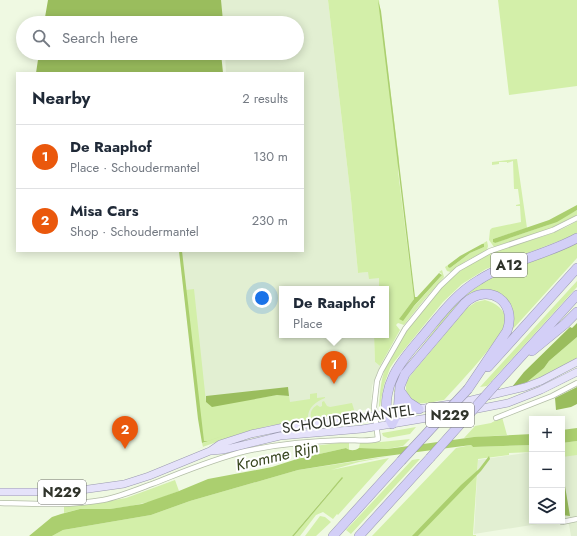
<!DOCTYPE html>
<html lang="en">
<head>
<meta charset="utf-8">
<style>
	:root { --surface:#fff; --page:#f6f6f7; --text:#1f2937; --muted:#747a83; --line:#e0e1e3; --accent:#ea580c }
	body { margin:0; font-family:Jost,sans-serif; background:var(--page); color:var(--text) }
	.controls { position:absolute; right:12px; bottom:12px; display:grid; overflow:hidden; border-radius:0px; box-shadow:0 2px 10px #0003 }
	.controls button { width:36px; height:36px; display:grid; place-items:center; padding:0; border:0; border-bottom:1px solid var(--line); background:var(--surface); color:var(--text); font:20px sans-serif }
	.you { position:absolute; left:262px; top:298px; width:14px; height:14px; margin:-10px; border:3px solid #fff; border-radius:50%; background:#1a73e8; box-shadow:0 0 0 6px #1a73e833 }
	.badge { display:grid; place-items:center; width:26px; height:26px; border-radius:50%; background:var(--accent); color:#fff; font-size:13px; font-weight:700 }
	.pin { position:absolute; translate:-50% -33px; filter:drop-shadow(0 1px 2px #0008) }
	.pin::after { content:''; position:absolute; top:21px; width:14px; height:12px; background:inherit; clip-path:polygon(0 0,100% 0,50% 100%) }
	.popup { position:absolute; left:279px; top:286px; width:110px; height:52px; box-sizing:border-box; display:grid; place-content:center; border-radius:0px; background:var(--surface); filter:drop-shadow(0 1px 3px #0005); font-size:13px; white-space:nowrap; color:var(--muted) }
	.popup b { font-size:15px; color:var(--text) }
	.popup::after { content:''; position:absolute; left:50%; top:100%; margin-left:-8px; border:8px solid transparent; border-top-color:var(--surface) }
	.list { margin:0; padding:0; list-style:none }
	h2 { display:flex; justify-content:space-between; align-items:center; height:52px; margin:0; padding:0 16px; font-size:17px }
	h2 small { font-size:13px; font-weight:400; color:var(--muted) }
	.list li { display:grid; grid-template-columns:26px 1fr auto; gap:12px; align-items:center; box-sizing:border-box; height:64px; padding:0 16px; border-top:1px solid var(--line) }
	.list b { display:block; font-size:15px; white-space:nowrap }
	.list p { margin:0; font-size:13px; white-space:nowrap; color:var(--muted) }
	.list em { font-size:13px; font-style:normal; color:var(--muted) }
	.icon { flex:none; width:22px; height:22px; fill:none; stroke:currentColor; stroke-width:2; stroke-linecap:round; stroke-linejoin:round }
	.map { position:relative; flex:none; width:577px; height:536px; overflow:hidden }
	.search { position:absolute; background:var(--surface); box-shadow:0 2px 10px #0003; left:16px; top:16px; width:288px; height:44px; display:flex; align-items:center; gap:10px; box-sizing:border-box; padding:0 14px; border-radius:22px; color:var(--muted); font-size:15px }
	.panel { position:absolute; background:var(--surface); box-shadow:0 2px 10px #0003; left:16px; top:72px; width:288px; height:180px; border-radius:0px }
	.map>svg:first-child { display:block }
	.built { fill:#e2efd2 }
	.green { fill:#d3efa9 }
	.forest { fill:#9abd5d }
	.water { fill:#abcf6f }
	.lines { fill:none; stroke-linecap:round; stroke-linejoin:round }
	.street-casing { stroke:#b3bda7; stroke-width:6 }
	.primary-casing { stroke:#9a99b0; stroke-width:8 }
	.highway-casing { stroke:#9a99b0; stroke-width:10 }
	.street { stroke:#fff; stroke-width:4.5 }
	.primary { stroke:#e5e2fa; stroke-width:7 }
	.highway { stroke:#d3cff7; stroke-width:9 }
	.highway-bridge-casing { stroke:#9a99b0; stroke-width:10; stroke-linecap:butt }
	.highway-bridge { stroke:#d3cff7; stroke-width:9 }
	.labels { text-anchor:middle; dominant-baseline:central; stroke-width:4; stroke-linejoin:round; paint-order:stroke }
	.shield { fill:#fff; stroke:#6e716b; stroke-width:1 }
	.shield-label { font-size:14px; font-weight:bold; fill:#30342b }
	.street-label { font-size:15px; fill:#30342b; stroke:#fff }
	.water-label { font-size:16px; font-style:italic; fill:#36441d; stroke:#fff }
</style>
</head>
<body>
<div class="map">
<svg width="577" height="536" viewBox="0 0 577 536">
	<rect width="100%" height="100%" fill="#eff9e2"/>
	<path class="built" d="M220,0h108l23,199 7,74 10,-1 11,6v11h-97v46h92l1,27 5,4 -8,20 -1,23 -72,9 -99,9 -21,-176h124v-178h-77l-1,-20h72v-30h-75z
		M577,446v90h-6l-3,-17 -6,1v-72z
		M532,452v69h25l-83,13 4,-74z"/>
	<path class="green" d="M328,0h51l20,160 -1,11 16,128 -15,20 11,-8 31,-35 1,-2 -3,-2 3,-2 2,7 -20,23 -20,25 -6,-2 -2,2 4,5 -20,36 -5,-4 -1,-27h12v-46h-7v-11l-10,1 -1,-7 -10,1 -7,-74z
		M498,0h79v86l-68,9z
		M517,159l10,69 -34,11 1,4 54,-18 29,-15v5l-30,15 -53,17 -5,-7 1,-10 2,-2 29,-6 -1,-16h-4v-1l4,-1 -2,-15h-4l-1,-28 -6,2v-1h-8v2l-7,1v-3z
		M577,221v13l-91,35 -24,15 -19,18 -49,60 -4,6 -6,17 -4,21 -1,1c1,-15 2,-32 9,-45 7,-17 19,-32 30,-46 20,-25 40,-49 71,-62 29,-12 61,-16 88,-33z
		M487,241l1,5 -1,4 -21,11 -15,11 -4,-1 -2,-4 3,-2 2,3 20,-15 14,-6 -2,-3z
		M577,243v15l-64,71c2,-15 -1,-25 -13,-35l-39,8 -64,91 -3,-1 3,-12 8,-12 55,-71 30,-21 63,-22z
		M577,281v6l-90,99 -7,1z
		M194,289l12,113 6,4 65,-11 12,1 1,6 20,-3v-5l7,-1v5l8,-1v1c-10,4 -18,10 -17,22l-40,6 -29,8 -42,15 6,-2 -1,-4 4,-1 -2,-1 -1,-1 -17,-150z
		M485,300c12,3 24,12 20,26 -1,3 -5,7 -7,10 -15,23 -35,43 -54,64 -8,1 -17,4 -25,3 -7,0 -14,-9 -13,-16 0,-4 2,-8 5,-12l56,-67 9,-6z
		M577,337v21l-34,18 -25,10 26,-18 5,-7z
		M324,401l3,5 3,1 22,-4 3,10 -44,6c-1,-6 0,-10 6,-14l3,2 2,-1v-4z
		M502,417l5,18 -43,3 11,-12 16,-3z
		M416,427l-6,7 -22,4 -5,-2 -1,-3z
		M410,439l-7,7 -16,3 -28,-1 1,-5 21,-1z
		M577,441v14l-15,2v-14z
		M339,443h10v7l-3,-2 -49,11 -1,-13h9v1z
		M471,445l2,2 59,-2v7l-23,1v2l-31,4 -5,76h3v1h-104l84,-88z
		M391,456l-32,6 -28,8 58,-12 -51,57 -1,-1 -4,5 -10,-7 -7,3 -16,21h-6l49,-58 -14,14 -37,44h-240l11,-6 88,-15 39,-14 108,-31z
		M418,459h2l-69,75 -5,-4 66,-70z
		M175,480l4,11 -26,10 -22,5 -21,3h-30l-16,4v-8l40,-3 22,-4z
		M320,516l5,1 6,5 -15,14h-11z"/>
	<path class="forest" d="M48,0h173l2,21 -5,2h-174z
		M39,53h182l2,20h-187z
		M577,323v14l-28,24 -5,7 -17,14 -15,5 12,-15 46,-45 2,1z
		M288,387l1,9 -12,-1 -65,12 -6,-5v-6z
		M577,387v17l-6,3 -15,3 -1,-12z
		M562,468l8,48 -8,-1z"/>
	<path class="water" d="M378,0l3,11 34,286h2l22,-24 3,2 -28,31 -11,15 -4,-2 15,-20z
		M577,205v5l-20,12 -62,21 -2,-1v-3l6,-2 50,-17z
		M482,244h2v3l-14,6 -20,15 -2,-1v-2l12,-9z
		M179,251h3l22,190h4l26,-9 -32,11 -4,-24z
		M577,428v13l-15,2v-13z
		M532,434v11l-59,2 -2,-2 -92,12 -81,13 -108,31 -39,14 -88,15 -11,6h-23l23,-19 9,-3 19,-5h30l32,-5 37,-13 29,-12 64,-12 25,-8 49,-11c4,3 9,3 13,0l28,1 87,-12z
		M489,456l1,3 -9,12 -63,65h-6l49,-51 18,-16z
		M342,477l1,1 -49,58h-2z"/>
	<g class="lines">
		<g class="street-casing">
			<path id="street" d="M496,418l56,-22 25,-13
				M0,503c34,1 69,3 103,-3 16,-3 33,-10 49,-16 31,-12 61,-25 94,-33 32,-7 66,-10 99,-11 12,0 22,2 33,-1l-4,-32 3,-26 4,-10 24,-42 35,-43 18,-17 32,-18 63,-21 24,-12
				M562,522l15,-3"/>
		</g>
		<g class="primary-casing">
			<path id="primary" d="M212,451l11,-1 57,-14 82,-7 95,-16 51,-10 33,-13 36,-18
				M0,492h67l57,-8 25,-8 61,-25 10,-7 31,-10 33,-7 77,-9 102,-16 62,-15 16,-6 36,-19"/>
		</g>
		<g class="highway-casing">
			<path id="highway" d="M532,351l33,-27 12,-12
				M488,367l89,-99
				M496,384l81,-89
				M400,391l8,11 11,7
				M392,424l6,-12 2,-26 5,-12 60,-71c23,-21 53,-2 42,28l-39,58
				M392,424c-1,-3 -4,-7 -5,-11 -2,-11 1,-26 6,-36 6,-14 18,-27 28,-39 18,-21 34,-44 58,-58 30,-19 67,-25 98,-42
				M333,536l68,-75
				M359,536l71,-78"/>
		</g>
		<use href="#street" class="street"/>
		<use href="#primary" class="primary"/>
		<use href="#highway" class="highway"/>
		<g class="highway-bridge-casing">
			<path id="highway-bridge" d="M430,458l66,-74
				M401,461l67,-72"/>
		</g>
		<use href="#highway-bridge" class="highway-bridge"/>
	</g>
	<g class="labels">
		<g class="shield">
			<rect x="491" y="253" width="36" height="24" rx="3"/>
			<rect x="426" y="403" width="48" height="24" rx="3"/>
			<rect x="38" y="480" width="48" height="24" rx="3"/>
		</g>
		<g class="shield-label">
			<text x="509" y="265">A12</text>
			<text x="450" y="415">N229</text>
			<text x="62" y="492">N229</text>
		</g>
		<g class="street-label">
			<text transform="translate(348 419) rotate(-8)">SCHOUDERMANTEL</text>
		</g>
		<g class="water-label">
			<text transform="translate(277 456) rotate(-13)">Kromme Rijn</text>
		</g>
	</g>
</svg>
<div class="controls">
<button>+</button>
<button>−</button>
<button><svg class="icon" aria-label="layers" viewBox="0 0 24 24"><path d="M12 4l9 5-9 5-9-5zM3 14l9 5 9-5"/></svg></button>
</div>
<div class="you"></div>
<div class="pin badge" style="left:334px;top:384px">1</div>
<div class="popup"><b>De Raaphof</b>Place</div>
<div class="pin badge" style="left:125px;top:449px">2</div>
<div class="search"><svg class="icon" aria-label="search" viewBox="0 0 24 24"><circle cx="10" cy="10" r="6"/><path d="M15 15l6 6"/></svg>Search here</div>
<section class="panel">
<h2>Nearby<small>2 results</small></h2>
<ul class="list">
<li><span class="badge">1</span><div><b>De Raaphof</b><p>Place · Schoudermantel</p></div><em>130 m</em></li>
<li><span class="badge">2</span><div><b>Misa Cars</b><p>Shop · Schoudermantel</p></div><em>230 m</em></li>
</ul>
</section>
</div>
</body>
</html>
